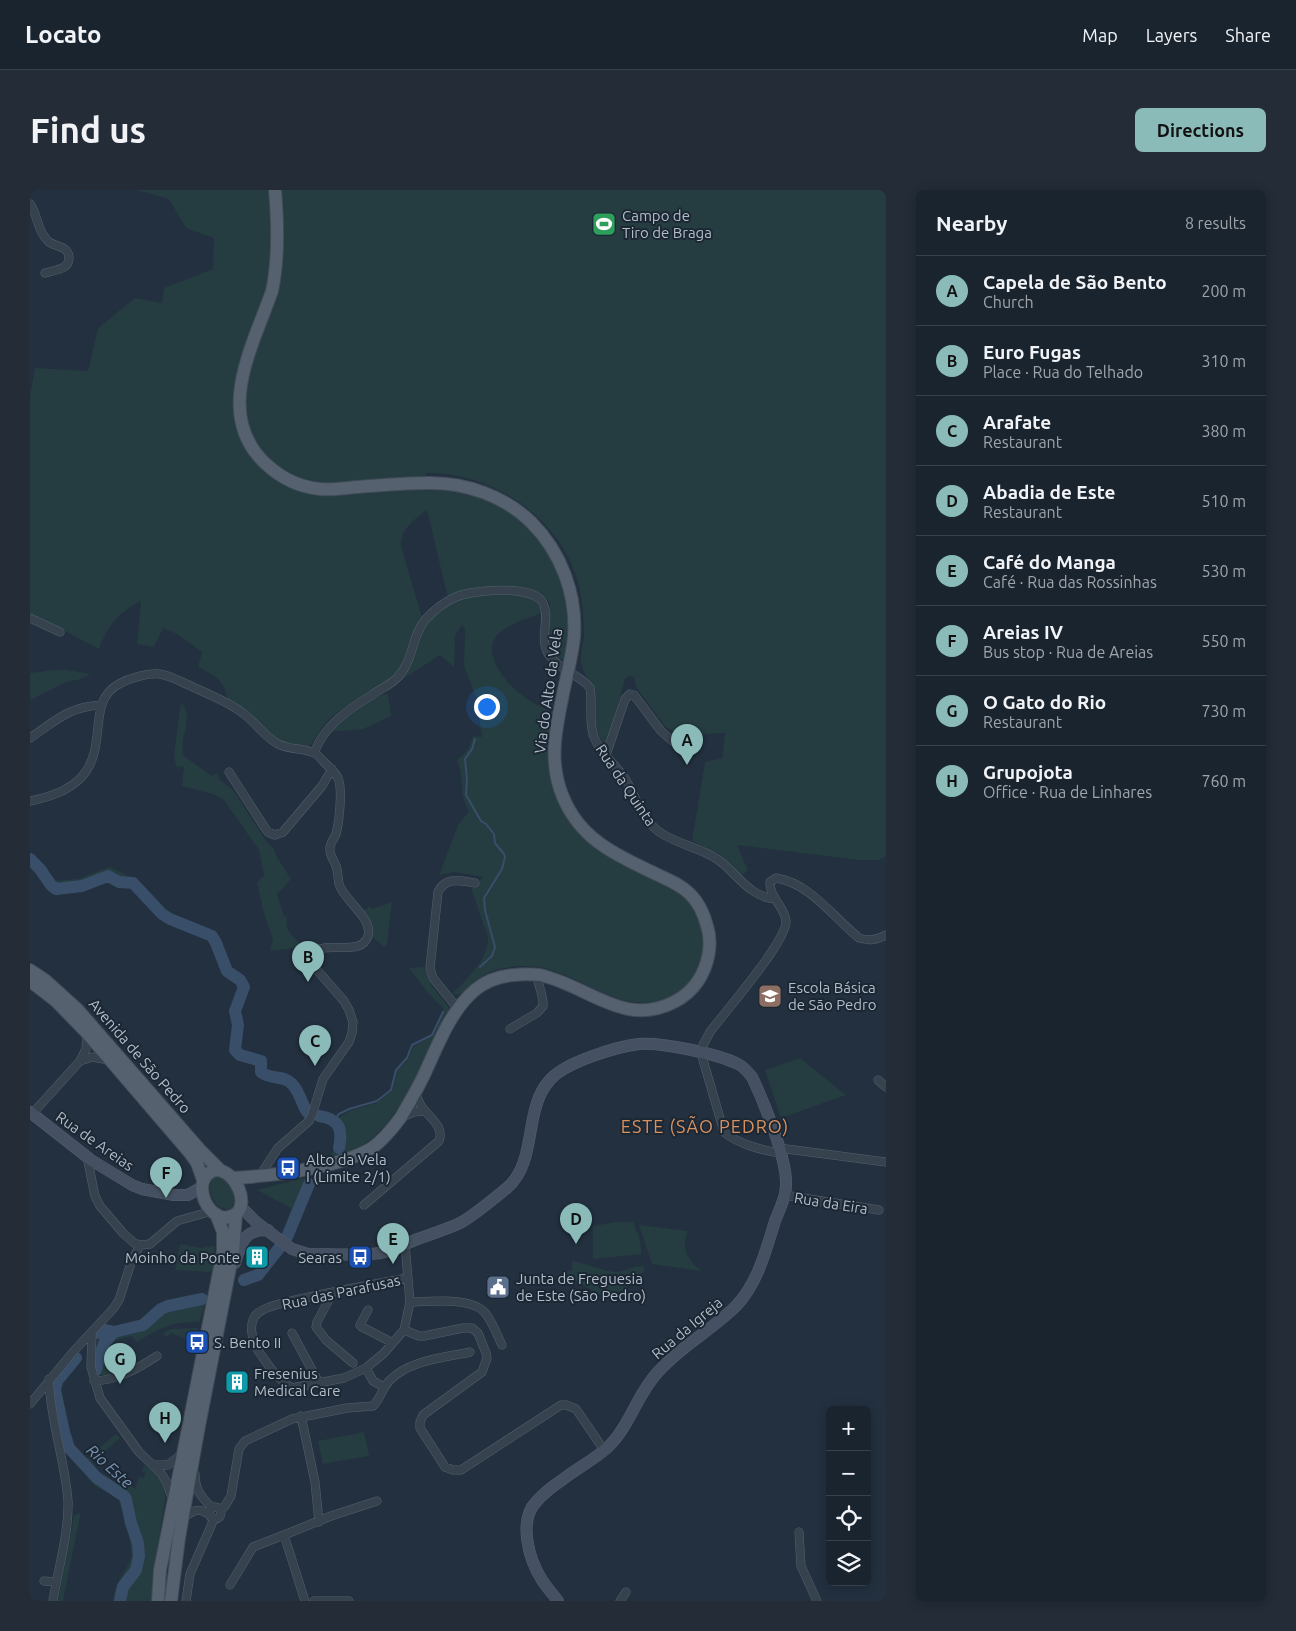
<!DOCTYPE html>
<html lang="en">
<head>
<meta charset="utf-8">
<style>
	:root { --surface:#1a242f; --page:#232c37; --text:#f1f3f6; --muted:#9fa4aa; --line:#38414b; --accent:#8bbbb9 }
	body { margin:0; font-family:Ubuntu,sans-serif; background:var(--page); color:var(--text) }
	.controls { position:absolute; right:15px; bottom:15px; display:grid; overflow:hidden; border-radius:8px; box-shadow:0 2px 12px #0003 }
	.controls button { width:45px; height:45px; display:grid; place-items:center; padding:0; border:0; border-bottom:1px solid var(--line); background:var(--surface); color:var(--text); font:25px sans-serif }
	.you { position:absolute; left:456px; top:516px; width:18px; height:18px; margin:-12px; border:4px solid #fff; border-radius:50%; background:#1a73e8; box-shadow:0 0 0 8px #1a73e833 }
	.badge { display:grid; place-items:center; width:32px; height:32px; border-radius:50%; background:var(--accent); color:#111; font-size:16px; font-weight:700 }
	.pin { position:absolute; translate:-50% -41px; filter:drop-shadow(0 1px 2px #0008) }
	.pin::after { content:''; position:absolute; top:26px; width:18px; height:15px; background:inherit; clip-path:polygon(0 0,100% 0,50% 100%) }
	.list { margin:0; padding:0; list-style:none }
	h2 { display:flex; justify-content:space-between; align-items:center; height:65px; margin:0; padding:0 20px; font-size:21px }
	h2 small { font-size:16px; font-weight:400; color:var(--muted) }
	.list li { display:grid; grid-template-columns:32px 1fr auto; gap:15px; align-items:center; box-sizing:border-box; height:70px; padding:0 20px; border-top:1px solid var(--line) }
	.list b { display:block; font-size:19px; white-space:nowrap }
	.list p { margin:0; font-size:16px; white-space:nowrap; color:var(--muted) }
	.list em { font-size:16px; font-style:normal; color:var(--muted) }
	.icon { flex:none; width:28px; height:28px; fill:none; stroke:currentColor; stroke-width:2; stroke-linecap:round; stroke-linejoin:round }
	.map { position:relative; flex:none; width:856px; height:1411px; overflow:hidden; border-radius:8px }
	header { display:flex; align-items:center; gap:30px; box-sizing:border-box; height:70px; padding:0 25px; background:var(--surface); border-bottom:1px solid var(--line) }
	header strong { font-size:24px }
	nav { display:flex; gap:28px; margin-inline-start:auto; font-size:18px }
	.intro { display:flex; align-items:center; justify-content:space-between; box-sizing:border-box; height:120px; padding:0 30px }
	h1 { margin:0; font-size:35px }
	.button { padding:12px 22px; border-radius:8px; background:var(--accent); color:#111; font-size:18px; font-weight:700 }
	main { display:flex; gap:30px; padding:0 30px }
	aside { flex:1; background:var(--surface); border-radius:8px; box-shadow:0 2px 12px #0003 }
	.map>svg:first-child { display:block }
	.green { fill:#253d40 }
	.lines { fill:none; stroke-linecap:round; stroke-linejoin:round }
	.stream { stroke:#384e69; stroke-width:2 }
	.river { stroke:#384e69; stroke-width:12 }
	.street-casing { stroke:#55606d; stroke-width:9 }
	.secondary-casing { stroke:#55606d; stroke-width:12 }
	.primary-casing { stroke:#404b58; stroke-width:14 }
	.street { stroke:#37424f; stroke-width:8 }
	.secondary { stroke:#455162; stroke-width:11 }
	.primary { stroke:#55616f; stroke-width:12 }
	.labels { text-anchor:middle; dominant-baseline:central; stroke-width:4; stroke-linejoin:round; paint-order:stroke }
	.poi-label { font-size:15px; fill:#b3bdca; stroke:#1c2734; text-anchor:start }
	.street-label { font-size:15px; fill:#b3bdca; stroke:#1c2734 }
	.water-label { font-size:16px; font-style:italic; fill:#7a94b2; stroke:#1c2734 }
	.quarter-label { font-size:18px; letter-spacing:1px; fill:#d9915f; stroke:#1c2734 }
</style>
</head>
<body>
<header>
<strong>Locato</strong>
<nav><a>Map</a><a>Layers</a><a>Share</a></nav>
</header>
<div class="intro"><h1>Find us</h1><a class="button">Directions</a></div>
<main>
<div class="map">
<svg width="856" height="1411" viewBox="0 0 856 1411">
	<rect width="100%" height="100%" fill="#23303f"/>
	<path class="green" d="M107,0h749v666l-7,4h-20l-122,-15 11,25 -7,6 -22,-22 -27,-13 13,-79 17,-4 3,-25 -38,2 -14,-4 -8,-5 -29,-39 -2,-10 -4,-1 -5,3 -18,67 -3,-1c-7,-12 -10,-22 -10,-36 0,-6 1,-13 0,-19 -2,-9 -10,-15 -12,-24 -3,-9 1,-20 2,-30 0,-15 -1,-31 -4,-45 -14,-70 -85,-119 -154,-118v15c16,1 33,2 49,7 54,20 87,63 92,119 2,14 4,34 -3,45h-6c-14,-17 -8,-35 -8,-55 -12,-28 -79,-10 -102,-6l-21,-88c-12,9 -27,19 -26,36l21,71c-10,16 -11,39 -22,52 -22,26 -59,32 -79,60 -6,8 -9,20 -21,19 -27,-3 -39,-27 -58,-41 -5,-3 -9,-5 -14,-8 -5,-20 -13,-23 -30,-32l4,-15 -25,-18 -14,-6 -9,19 -17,-3 4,-43c-22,10 -34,26 -42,48l-59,-31 -10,-4v-218l5,-28 53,3 10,-43 37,-30 27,5 2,-15 49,-19 1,-31 -28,-10 -17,-29z
		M460,403c19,2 47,-2 52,20 -13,5 -27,9 -39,17 -27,18 2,53 20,66 9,7 21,12 30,17l-5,32v16l3,16 12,32 104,77c19,10 28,20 34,42 5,18 2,34 -8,50 -7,11 -18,19 -30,22 -50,15 -88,-34 -137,-34 -13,0 -28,2 -40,8 -11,6 -23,24 -34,20 14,-14 37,-35 36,-57l-17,-49h4l8,-11 -28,-5 -16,3 19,-50 11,-14c-11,-18 -4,-33 -12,-51 9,-6 13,-13 16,-24l9,1 -6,-40 -12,-31 1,-36 -3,-5 -7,11 -1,31 -14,-12 -53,34 13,-11 20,-45 13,-16 25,-18z
		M23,480h14l24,4 -10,5 -15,3 -36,18v-27z
		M358,504l3,22 -28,13 -35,3c16,-13 39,-36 60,-38z
		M151,512c15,18 -4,36 3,54l28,20 5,-3 3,7 13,10 33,51 8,8 3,8 14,22 -14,15 7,22 3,1c-4,17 12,23 21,34l-15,-3 -23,3 3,-12 -9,-25 -7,-31 7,-8 -5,-25 -36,-51 -13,-6 -28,-7 2,-19 -8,-1 -2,-12z
		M79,677l16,7 1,6h-7l-9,-7c-14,2 -48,25 -59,8l27,-2z
		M362,712l-5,42 -2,3 -14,-11 -8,-24 7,-6 2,3z
		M394,777l7,18 16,20 2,3 -1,6c-21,39 -42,96 -76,124 -11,9 -24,14 -38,19v-2l-5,1 7,-8 5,1c3,-11 1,-20 -5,-29l13,-9 28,-8 15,-12 5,-20 11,-11 5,-13 19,-11 12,-24 -1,-4 -14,-14 -20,-26z
		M770,868l46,37 -65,23 -16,-48z
		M188,986c12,6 17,14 16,28l-5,6 -10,-3c-8,-8 -13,-20 -5,-30z
		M279,987l-8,18 -16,41 -2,-1 8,-27 -34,-18z
		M586,1032h17l6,15 3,17 -49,5v-33z
		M609,1035l49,6c-8,17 0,30 14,40l-50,-7z
		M150,1054l21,4 14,-2 -2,25 -4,1 -34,-2z
		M542,1071c12,2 35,11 43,11 10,-1 18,-6 28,-6l2,4 -9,8 -10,5 1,6c-8,4 -17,5 -25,7l-38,-22v-2l8,-2z
		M178,1105l-9,27c-26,-1 -40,6 -62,20l-6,-6 -22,6 -6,12 10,15 -4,9 -10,-4 -3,-2c-2,-14 -1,-38 10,-47 7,3 11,1 19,0 16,-3 28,-5 36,-21 15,-6 31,-4 47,-9z
		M168,1138l-2,9 1,7 -26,-11 -5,4 -3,-4 8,-4z
		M50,1167v3c-9,11 -21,21 -20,37l13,46 8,12 6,3 29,-24 4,4 -28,24 7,9 27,18 3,-5 6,5 4,-12 4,1 3,-6 -4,-1 2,-6c14,8 22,18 21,34l-12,78 -1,24h-31l5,-17 15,-18 1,-8 -1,-9 -9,-26 -3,-21 -6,-9 -27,-16 -25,-29 -2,-7 -11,-43v-13z
		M334,1242l5,24 -46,8 -5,-23z
		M59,1283l10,10 24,14 3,7 11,52 -3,12 -13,19 -3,14h-5c3,-21 9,-23 17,-40 5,-10 -7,-50 -12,-62l-24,-14 -8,-9z
		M51,1321l-18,90h-5l16,-86 5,-1z"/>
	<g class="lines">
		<path class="stream" d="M445,549l-3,10 -7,10 2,20 -1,16 15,26 5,3 8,10 1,9 9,11 1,3 -3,12 -18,29 1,12 10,37 -3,9 -12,11
			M304,930l5,-6 10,-5 28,-8 14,-11 5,-20 11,-12 5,-13 20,-10 11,-23"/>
		<path class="river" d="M0,669l10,10 11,16 5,4 26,-3 26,-10 11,6 14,1 29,31 8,5 42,17 4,7 11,28 13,9 4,7 -9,24 3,14 -3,25 5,5 21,6v11c9,8 22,3 30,11 10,9 11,25 18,31
			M289,926c20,3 24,12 20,32
			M257,1047l22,-53
			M214,1090l14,-5 22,-28
			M69,1143l5,-3 10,2
			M46,1168l-19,23 -2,9 9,42 5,16 28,30 27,18 2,3 5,24 7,20 1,13 -3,14 -13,17 -3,14
			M66,1180l4,-16 5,-12 9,-10 29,-7 18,-16 7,-3 34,-7"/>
		<g class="street-casing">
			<path id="street" d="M0,14c7,9 7,23 14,32 0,0 4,5 5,6 7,5 20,4 20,16 0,12 -15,12 -24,15
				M0,428l30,14
				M0,548c27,-18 38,-31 71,-33
				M284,563c10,-27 33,-43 58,-58 8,-6 18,-10 25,-17 17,-17 14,-41 28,-58 8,-9 19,-18 31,-23 16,-7 77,-13 87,6 8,16 -5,35 6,52 11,16 32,20 41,33 3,17 -2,33 4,49 6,16 20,26 30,40 11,17 17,41 34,54 17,13 41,16 59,28 19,13 32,38 58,40
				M576,565l19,-56 5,-5 4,1 27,36 27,24
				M199,582l36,56 3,4 7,3 8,-3 39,-46 10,-17
				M0,611c102,-19 44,-93 89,-117 11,-6 28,-11 40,-10 11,1 22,8 32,12 18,9 37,15 53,28 12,9 21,23 34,30 12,6 25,4 37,9 4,3 7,7 11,11 4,4 9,8 12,14 5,11 1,45 -2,56 -2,5 -6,9 -6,14 -1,7 4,12 6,18 2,6 2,12 3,18 5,17 34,33 29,52 -7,24 -52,-1 -58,23l7,11 27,31 5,9 4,12 -1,11 -3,9 -26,37 -11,36 -3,6 -31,27 -19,29
				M428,819l-25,-31 -3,-10 8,-76c8,-16 23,-11 37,-9
				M480,839l27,-16 6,-7c1,-10 -5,-20 -6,-31
				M50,871l12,-4 17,3
				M848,890l8,7
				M2,924l48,-53 6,-12 1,-15
				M372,927l12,-5 10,-1
				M749,958l107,14
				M750,963c-16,-2 -44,-10 -56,-21l-23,-79 2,-8 7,-13c15,-20 77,-91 76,-111 -1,-14 -17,-24 -16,-39l6,-4c34,5 57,39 83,60 11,3 17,2 27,-3
				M57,967l8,39 5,10 23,27 11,10 6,2 10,-1 27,-23 35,-10
				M754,1005l95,15
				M334,1015l75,-64c7,-20 -21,-27 -23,-49
				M375,1054l5,58 -6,28 -20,23 -18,15 -22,10 -52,10c-15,-9 -23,-22 -33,-36 -7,-11 -12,-30 -1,-39 9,-7 22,-9 33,-12 38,-9 78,-16 117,-23
				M303,1102l-16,30 -1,5 10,13 27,23
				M380,1112c19,0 63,-6 76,12 7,9 11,21 16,31
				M338,1120l-8,15 2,2 31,16
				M374,1140l15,6h5l39,-8h9l6,5 8,20 1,5 -5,14 -59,43 -3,7v6l25,39 8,3h8l100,-65h5l10,4 28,41
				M62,1142l-1,35 9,31 39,54 22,21 6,10 5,15
				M262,1143l27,50
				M336,1178l7,13 11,6
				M19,1189c1,41 16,81 19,122 1,31 -10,69 -15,100
				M64,1191c24,-1 43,-12 63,-25
				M0,1214l43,-52 40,-43 6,-9 12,-37 9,-18
				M271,1226l14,66 4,40
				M124,1275h14l14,-11
				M165,1284c0,15 6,24 18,34
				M179 1323a6 6 0 1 1 12 0a6 6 0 1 1-12 0Z
				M190,1320l5,-4 6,-10 8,-47 6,-8 47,-22 55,-11 26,-2c8,-8 9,-18 17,-26 20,-20 53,-22 80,-28
				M153,1328c10,-8 16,-11 27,-3
				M769,1342l2,34 16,35
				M14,1391l12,1
				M200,1395l23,-38 31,-12
				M156,1411l4,-27 24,-55
				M275,1411l-21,-66 47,-19 46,-15
				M284,1411h35
				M590,1411l6,-9"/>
		</g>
		<g class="secondary-casing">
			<path id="secondary" d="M0,922l61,48 41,25 10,4 32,6h14l14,-8
				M210,1016l16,16 36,27 16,5c23,0 48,2 72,-1 12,-2 24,-8 35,-13 14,-5 29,-10 43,-16 12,-5 38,-27 49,-36 31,-27 16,-77 42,-107 14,-18 66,-34 90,-37 22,-2 79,10 99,20 6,3 10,8 14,13 12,25 33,77 34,104 1,14 -6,27 -11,40 -9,29 -17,62 -39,85 -24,24 -55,40 -78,66 -21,22 -28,54 -50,75 -14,13 -31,21 -46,33 -9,6 -19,14 -26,22 -18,19 -7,58 6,78 5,8 11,14 16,21
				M205,1073c6,-20 9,-34 33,-33"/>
		</g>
		<g class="primary-casing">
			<path id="primary" d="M0,780l15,10 33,30 123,141 19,19
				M0,791l26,20 31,32 103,120 7,10 6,17
				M185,980c21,-1 36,36 19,45 -24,14 -47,-36 -19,-45z
				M203,988c39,-2 106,-10 139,-30 11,-8 21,-20 29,-31 8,-14 16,-27 23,-42 13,-28 26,-64 51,-85 11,-9 25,-14 39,-15 8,-1 17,-1 26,0 47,10 84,53 134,27 10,-5 18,-12 24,-21 10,-15 15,-37 9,-55 -3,-12 -8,-23 -17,-32 -9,-9 -21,-14 -32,-19 -20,-10 -42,-19 -60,-33 -15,-11 -28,-28 -35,-45 -14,-33 -8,-64 -1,-98 4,-21 10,-42 12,-62 3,-43 -13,-85 -43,-115 -27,-26 -64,-39 -101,-39 -24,0 -48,2 -72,4 -13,1 -25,3 -38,2 -21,-2 -39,-11 -54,-25 -53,-49 -13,-118 6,-173 7,-33 6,-67 3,-101
				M128,1411l2,-31 63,-318v-20l-7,-18
				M141,1411l8,-63 20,-112 34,-174 3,-38"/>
		</g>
		<use href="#street" class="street"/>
		<use href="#secondary" class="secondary"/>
		<use href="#primary" class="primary"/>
	</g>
	<defs>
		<g id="stadium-square" transform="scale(1.25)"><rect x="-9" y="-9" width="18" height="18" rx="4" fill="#2e9e5b" stroke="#1c2734"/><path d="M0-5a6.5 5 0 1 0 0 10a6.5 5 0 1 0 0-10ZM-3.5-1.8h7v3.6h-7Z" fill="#fff"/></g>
		<g id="school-square" transform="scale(1.25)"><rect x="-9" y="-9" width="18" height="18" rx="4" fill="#8d6e63" stroke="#1c2734"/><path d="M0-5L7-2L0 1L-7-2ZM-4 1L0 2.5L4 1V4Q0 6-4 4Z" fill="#fff"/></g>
		<g id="bus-square" transform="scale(1.25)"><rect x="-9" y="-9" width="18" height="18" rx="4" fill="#1a4fb4" stroke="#1c2734"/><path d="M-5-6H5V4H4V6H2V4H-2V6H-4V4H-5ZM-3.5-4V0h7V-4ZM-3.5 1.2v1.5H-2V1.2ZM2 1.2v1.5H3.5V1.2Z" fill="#fff"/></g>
		<g id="building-square" transform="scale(1.25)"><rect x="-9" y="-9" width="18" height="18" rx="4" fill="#0f9aa8" stroke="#1c2734"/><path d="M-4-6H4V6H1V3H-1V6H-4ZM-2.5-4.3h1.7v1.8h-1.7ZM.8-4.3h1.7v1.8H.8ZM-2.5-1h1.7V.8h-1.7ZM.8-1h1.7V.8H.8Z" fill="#fff"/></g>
		<g id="civic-square" transform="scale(1.25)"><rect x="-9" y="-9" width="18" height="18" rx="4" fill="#5c6f8a" stroke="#1c2734"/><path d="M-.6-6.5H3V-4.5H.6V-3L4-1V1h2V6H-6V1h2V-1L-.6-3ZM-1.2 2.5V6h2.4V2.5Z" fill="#fff"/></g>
	</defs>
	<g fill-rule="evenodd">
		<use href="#stadium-square" x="574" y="34"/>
		<use href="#school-square" x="740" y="806"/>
		<use href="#bus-square" x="258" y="978"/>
		<use href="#building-square" x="227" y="1067"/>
		<use href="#bus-square" x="330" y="1067"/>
		<use href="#civic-square" x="468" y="1097"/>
		<use href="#bus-square" x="167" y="1152"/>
		<use href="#building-square" x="207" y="1192"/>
	</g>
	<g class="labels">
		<g class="poi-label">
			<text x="592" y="25">Campo de<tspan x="592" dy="17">Tiro de Braga</tspan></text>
			<text x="758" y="797">Escola Básica<tspan x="758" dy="17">de São Pedro</tspan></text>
			<text x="276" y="969">Alto da Vela<tspan x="276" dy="17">I (Limite 2/1)</tspan></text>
			<text x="210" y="1067" text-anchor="end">Moinho da Ponte</text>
			<text x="312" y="1067" text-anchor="end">Searas</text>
			<text x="486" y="1088">Junta de Freguesia<tspan x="486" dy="17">de Este (São Pedro)</tspan></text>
			<text x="184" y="1152">S. Bento II</text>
			<text x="224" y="1183">Fresenius<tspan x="224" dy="17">Medical Care</tspan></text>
		</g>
		<g class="street-label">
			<text transform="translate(518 501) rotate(-82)">Via do Alto da Vela</text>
			<text transform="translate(596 595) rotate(56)">Rua da Quinta</text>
			<text transform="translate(110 866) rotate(49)">Avenida de São Pedro</text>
			<text transform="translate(65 951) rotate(35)">Rua de Areias</text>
			<text transform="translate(801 1013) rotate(9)">Rua da Eira</text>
			<text transform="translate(311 1102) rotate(-12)">Rua das Parafusas</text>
			<text transform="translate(657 1138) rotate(-40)">Rua da Igreja</text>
		</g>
		<g class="water-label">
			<text transform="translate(80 1276) rotate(42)">Rio Este</text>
		</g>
		<g class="quarter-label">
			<text x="675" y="936">ESTE (SÃO PEDRO)</text>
		</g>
	</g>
</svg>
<div class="controls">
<button>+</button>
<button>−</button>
<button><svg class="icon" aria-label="locate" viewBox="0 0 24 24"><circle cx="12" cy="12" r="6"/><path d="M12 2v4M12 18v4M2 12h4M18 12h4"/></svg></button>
<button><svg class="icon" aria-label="layers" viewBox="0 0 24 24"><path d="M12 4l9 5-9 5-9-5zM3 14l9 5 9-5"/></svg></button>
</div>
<div class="you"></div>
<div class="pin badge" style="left:657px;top:575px">A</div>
<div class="pin badge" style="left:278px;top:792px">B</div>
<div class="pin badge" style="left:285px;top:876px">C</div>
<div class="pin badge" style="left:546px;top:1054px">D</div>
<div class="pin badge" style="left:363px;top:1074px">E</div>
<div class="pin badge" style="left:136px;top:1008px">F</div>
<div class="pin badge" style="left:90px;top:1194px">G</div>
<div class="pin badge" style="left:135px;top:1253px">H</div>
</div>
<aside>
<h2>Nearby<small>8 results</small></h2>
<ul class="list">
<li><span class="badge">A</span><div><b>Capela de São Bento</b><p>Church</p></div><em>200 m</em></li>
<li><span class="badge">B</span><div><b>Euro Fugas</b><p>Place · Rua do Telhado</p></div><em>310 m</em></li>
<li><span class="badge">C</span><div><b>Arafate</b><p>Restaurant</p></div><em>380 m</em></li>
<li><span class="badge">D</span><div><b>Abadia de Este</b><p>Restaurant</p></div><em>510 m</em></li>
<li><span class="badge">E</span><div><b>Café do Manga</b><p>Café · Rua das Rossinhas</p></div><em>530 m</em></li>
<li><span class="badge">F</span><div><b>Areias IV</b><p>Bus stop · Rua de Areias</p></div><em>550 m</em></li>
<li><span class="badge">G</span><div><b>O Gato do Rio</b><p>Restaurant</p></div><em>730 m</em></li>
<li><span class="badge">H</span><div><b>Grupojota</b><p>Office · Rua de Linhares</p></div><em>760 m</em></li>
</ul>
</aside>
</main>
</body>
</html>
